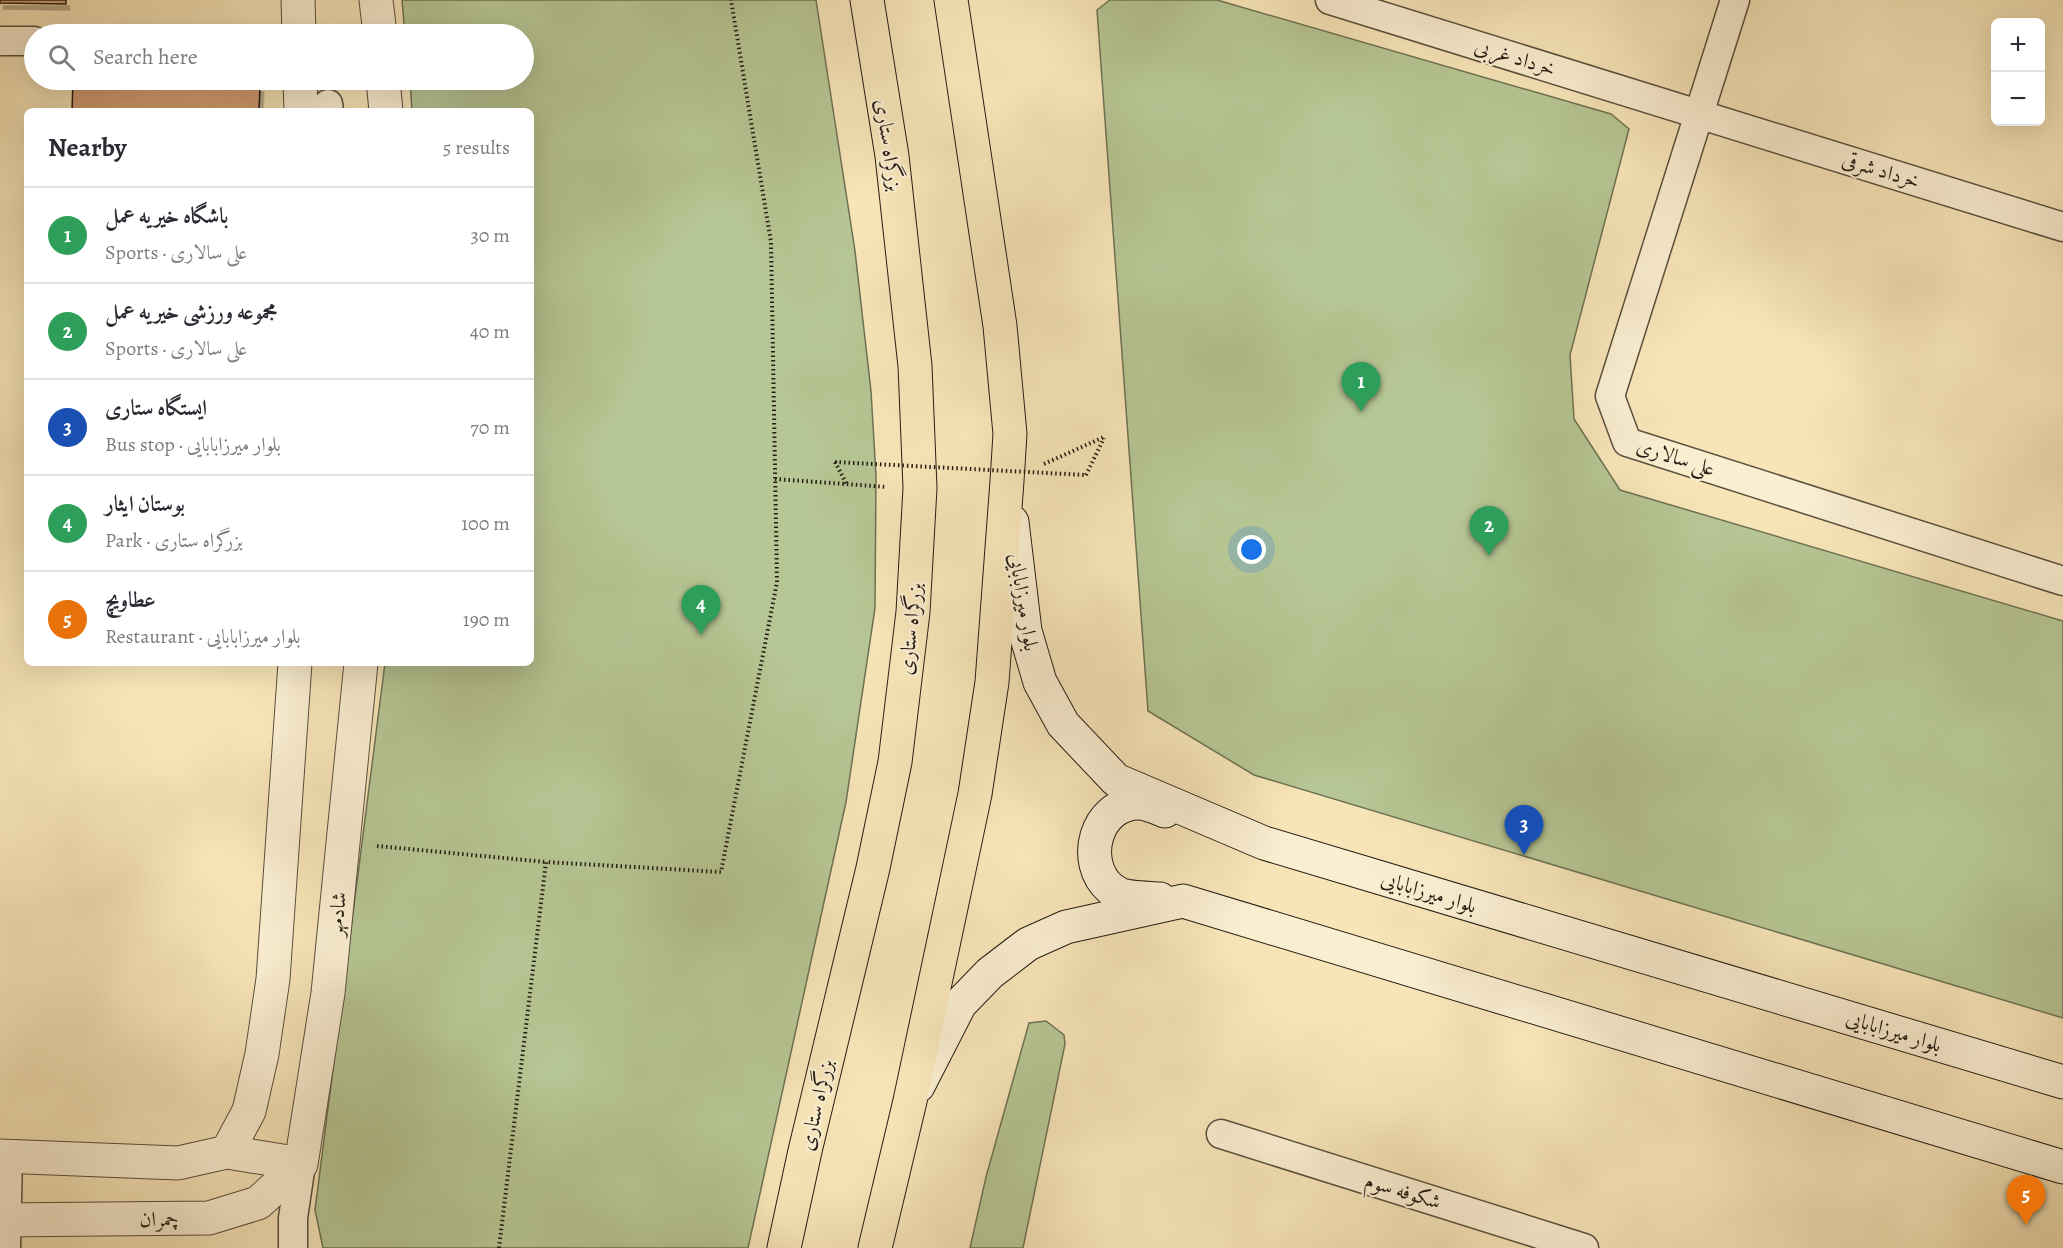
<!DOCTYPE html>
<html lang="en">
<head>
<meta charset="utf-8">
<style>
	:root { --surface:#fff; --page:#f2f2f3; --text:#2b2b33; --muted:#7c7c81; --line:#e1e1e2; --accent:#2563eb }
	body { margin:0; font-family:Alegreya,Amiri,serif; background:var(--page); color:var(--text) }
	.controls { position:absolute; right:18px; top:18px; display:grid; overflow:hidden; border-radius:9px; box-shadow:0 6px 24px #0002 }
	.controls button { width:54px; height:54px; display:grid; place-items:center; padding:0; border:0; border-bottom:2px solid var(--line); background:var(--surface); color:var(--text); font:30px sans-serif }
	.you { position:absolute; left:1252px; top:550px; width:21px; height:21px; margin:-15px; border:4px solid #fff; border-radius:50%; background:#1a73e8; box-shadow:0 0 0 9px #1a73e833 }
	.badge { display:grid; place-items:center; width:39px; height:39px; border-radius:50%; background:var(--accent); color:#fff; font-size:20px; font-weight:700 }
	.pin { position:absolute; translate:-50% -50px; filter:drop-shadow(0 2px 3px #0008) }
	.pin::after { content:''; position:absolute; top:32px; width:21px; height:18px; background:inherit; clip-path:polygon(0 0,100% 0,50% 100%) }
	.list { margin:0; padding:0; list-style:none }
	h2 { display:flex; justify-content:space-between; align-items:center; height:78px; margin:0; padding:0 24px; font-size:26px }
	h2 small { font-size:20px; font-weight:400; color:var(--muted) }
	.list li { display:grid; grid-template-columns:39px 1fr auto; gap:18px; align-items:center; box-sizing:border-box; height:96px; padding:0 24px; border-top:2px solid var(--line) }
	.list b { display:block; font-size:22px; white-space:nowrap }
	.list p { margin:0; font-size:20px; white-space:nowrap; color:var(--muted) }
	.list em { font-size:20px; font-style:normal; color:var(--muted) }
	.icon { flex:none; width:33px; height:33px; fill:none; stroke:currentColor; stroke-width:2; stroke-linecap:round; stroke-linejoin:round }
	.map { position:relative; flex:none; width:2063px; height:1248px; overflow:hidden }
	.search { position:absolute; background:var(--surface); box-shadow:0 6px 24px #0002; left:24px; top:24px; width:510px; height:66px; display:flex; align-items:center; gap:15px; box-sizing:border-box; padding:0 21px; border-radius:33px; color:var(--muted); font-size:22px }
	.panel { position:absolute; background:var(--surface); box-shadow:0 6px 24px #0002; left:24px; top:108px; width:510px; height:558px; border-radius:9px }
	.map>svg:first-child { display:block }
	.green { fill:#b6c694; stroke:#6e7154; stroke-width:1.5 }
	.building { fill:#d59f73; stroke:#261c14; stroke-width:1.5; filter:url(#shadow) }
	.lines { fill:none; stroke-linecap:round; stroke-linejoin:round }
	.minor-tunnel { stroke:#cdbd97; stroke-width:28; stroke-dasharray:28 14; stroke-linecap:butt }
	.minor-casing { stroke:#5a4e3d; stroke-width:31 }
	.tertiary-casing { stroke:#5a4e3d; stroke-width:35 }
	.secondary-casing { stroke:#261c14; stroke-width:35 }
	.trunk-casing { stroke:#261c14; stroke-width:35 }
	.path { stroke:#261c14; stroke-width:4; stroke-dasharray:1.5 3; stroke-linecap:butt }
	.minor { stroke:#faeed1; stroke-width:28 }
	.tertiary { stroke:#faeed1; stroke-width:33 }
	.secondary { stroke:#faeed1; stroke-width:33 }
	.trunk { stroke:#f7e5b8; stroke-width:33 }
	.path-bridge { stroke:#261c14; stroke-width:4; stroke-dasharray:1.5 3; stroke-linecap:butt }
	.labels { text-anchor:middle; dominant-baseline:central; stroke-width:4.5; stroke-linejoin:round; paint-order:stroke }
	.street-label { font-size:21px; fill:#261c14; stroke:#faeed1 }
</style>
</head>
<body>
<div class="map">
<svg width="2063" height="1248" viewBox="0 0 2063 1248">
	<defs>
		<filter id="shadow"><feDropShadow dx="3.5" dy="6" stdDeviation="0" flood-color="#0004"/></filter>
	</defs>
	<rect width="100%" height="100%" fill="#f7e5b8"/>
	<filter id="stains"><feTurbulence type="fractalNoise" baseFrequency=".00333" numOctaves="4"/><feColorMatrix values="0 0 0 0 .2 0 0 0 0 .09 0 0 0 0 .02 0 0 0 .5 -.17"/></filter>
	<radialGradient id="worn" r=".72"><stop offset=".6" stop-color="#630" stop-opacity="0"/><stop offset="1" stop-color="#630" stop-opacity=".3"/></radialGradient>
	<path class="green" d="M402,0h414l39,251 16,140 5,85 -1,132 -29,194 -98,446h-425l-8,-38 70,-547h146v-552h-119l-2,-31h114v-46h-119z
		M1110,0h107l394,114 18,15 -59,226 4,64 46,71 443,131v397l-809,-243 -106,-64 -51,-701z
		M1046,1021l18,14 1,9 -42,204h-53l16,-71 43,-154z"/>
	<path class="building" d="M0,0h66v4l-66,-1z
		M73,80l187,6 -1,25h-187z"/>
	<g class="lines">
		<path class="minor-tunnel" d="M318,80l10,24"/>
		<g class="minor-casing">
			<path id="minor" d="M1330,0l733,227
				M1735,0l-125,396 17,46 436,139
				M0,41h34
				M328,104l1,7
				M1221,1134l363,114
				M6,1248l2,-92
				M293,1248v-30l8,-54"/>
		</g>
		<g class="tertiary-casing">
			<path id="tertiary" d="M298,0l1,34
				M376,0l4,34
				M300,80l1,31
				M383,80l3,31
				M227,1152l22,-41 13,-57 11,-75 22,-316
				M0,1156l178,7 49,-11 74,12
				M301,1164l27,-171 33,-330
				M0,1220l209,-2 49,-15 43,-39"/>
		</g>
		<g class="secondary-casing">
			<path id="secondary" d="M1012,522l13,109 15,51 23,42 53,56 148,63 799,239
				M1160,899c-11,-1 -32,-1 -41,-5 -1,0 -7,-5 -8,-5 -31,-26 -16,-86 28,-86 8,0 18,5 26,8
				M918,1086l42,-82 30,-31 38,-29 38,-17 117,-26 880,266"/>
		</g>
		<g class="trunk-casing">
			<path id="trunk" d="M784,1248l21,-97 68,-283 22,-106 18,-150 7,-124 -5,-122 -23,-210 -25,-156
				M875,1248l35,-147 65,-307 17,-112 15,-201 3,-47 -10,-108 -49,-326"/>
		</g>
		<path class="path" d="M835,462l12,23
			M1044,464l60,-27
			M1086,475l18,-37
			M775,479l112,8
			M377,846l169,16
			M499,1248l47,-386 175,10 56,-290 -6,-340 -40,-242"/>
		<use href="#minor" class="minor"/>
		<use href="#tertiary" class="tertiary"/>
		<use href="#secondary" class="secondary"/>
		<use href="#trunk" class="trunk"/>
		<path class="path-bridge" d="M835,462l251,13"/>
	</g>
	<g class="labels">
		<g class="street-label">
			<text transform="translate(1515 57) rotate(17)">خرداد غربی</text>
			<text transform="translate(889 145) rotate(82)">بزرگراه ستاری</text>
			<text transform="translate(1881 170) rotate(17)">خرداد شرقی</text>
			<text transform="translate(1676 457) rotate(18)">علی سالاری</text>
			<text transform="translate(1024 602) rotate(81)">بلوار میرزابابایی</text>
			<text transform="translate(910 629) rotate(-84)">بزرگراه ستاری</text>
			<text transform="translate(1429 892) rotate(17)">بلوار میرزابابایی</text>
			<text transform="translate(337 914) rotate(-84)">شادمهر</text>
			<text transform="translate(1894 1031) rotate(17)">بلوار میرزابابایی</text>
			<text transform="translate(816 1105) rotate(-77)">بزرگراه ستاری</text>
			<text transform="translate(1403 1191) rotate(17)">شکوفه سوم</text>
			<text transform="translate(159 1219) rotate(-1)">چمران</text>
		</g>
	</g>
	<rect width="100%" height="100%" filter="url(#stains)"/>
	<rect width="100%" height="100%" fill="url(#worn)"/>
</svg>
<div class="controls">
<button>+</button>
<button>−</button>
</div>
<div class="you"></div>
<div class="pin badge" style="left:1361px;top:412px;background:#2e9e5b">1</div>
<div class="pin badge" style="left:1489px;top:556px;background:#2e9e5b">2</div>
<div class="pin badge" style="left:1524px;top:855px;background:#1a4fb4">3</div>
<div class="pin badge" style="left:701px;top:635px;background:#2e9e5b">4</div>
<div class="pin badge" style="left:2026px;top:1225px;background:#e8710a">5</div>
<div class="search"><svg class="icon" aria-label="search" viewBox="0 0 24 24"><circle cx="10" cy="10" r="6"/><path d="M15 15l6 6"/></svg>Search here</div>
<section class="panel">
<h2>Nearby<small>5 results</small></h2>
<ul class="list">
<li><span class="badge" style="background:#2e9e5b">1</span><div><b>باشگاه خیریه عمل</b><p>Sports · علی سالاری</p></div><em>30 m</em></li>
<li><span class="badge" style="background:#2e9e5b">2</span><div><b>مجموعه ورزشی خیریه عمل</b><p>Sports · علی سالاری</p></div><em>40 m</em></li>
<li><span class="badge" style="background:#1a4fb4">3</span><div><b>ایستگاه ستاری</b><p>Bus stop · بلوار میرزابابایی</p></div><em>70 m</em></li>
<li><span class="badge" style="background:#2e9e5b">4</span><div><b>بوستان ایثار</b><p>Park · بزرگراه ستاری</p></div><em>100 m</em></li>
<li><span class="badge" style="background:#e8710a">5</span><div><b>عطاویچ</b><p>Restaurant · بلوار میرزابابایی</p></div><em>190 m</em></li>
</ul>
</section>
</div>
</body>
</html>
